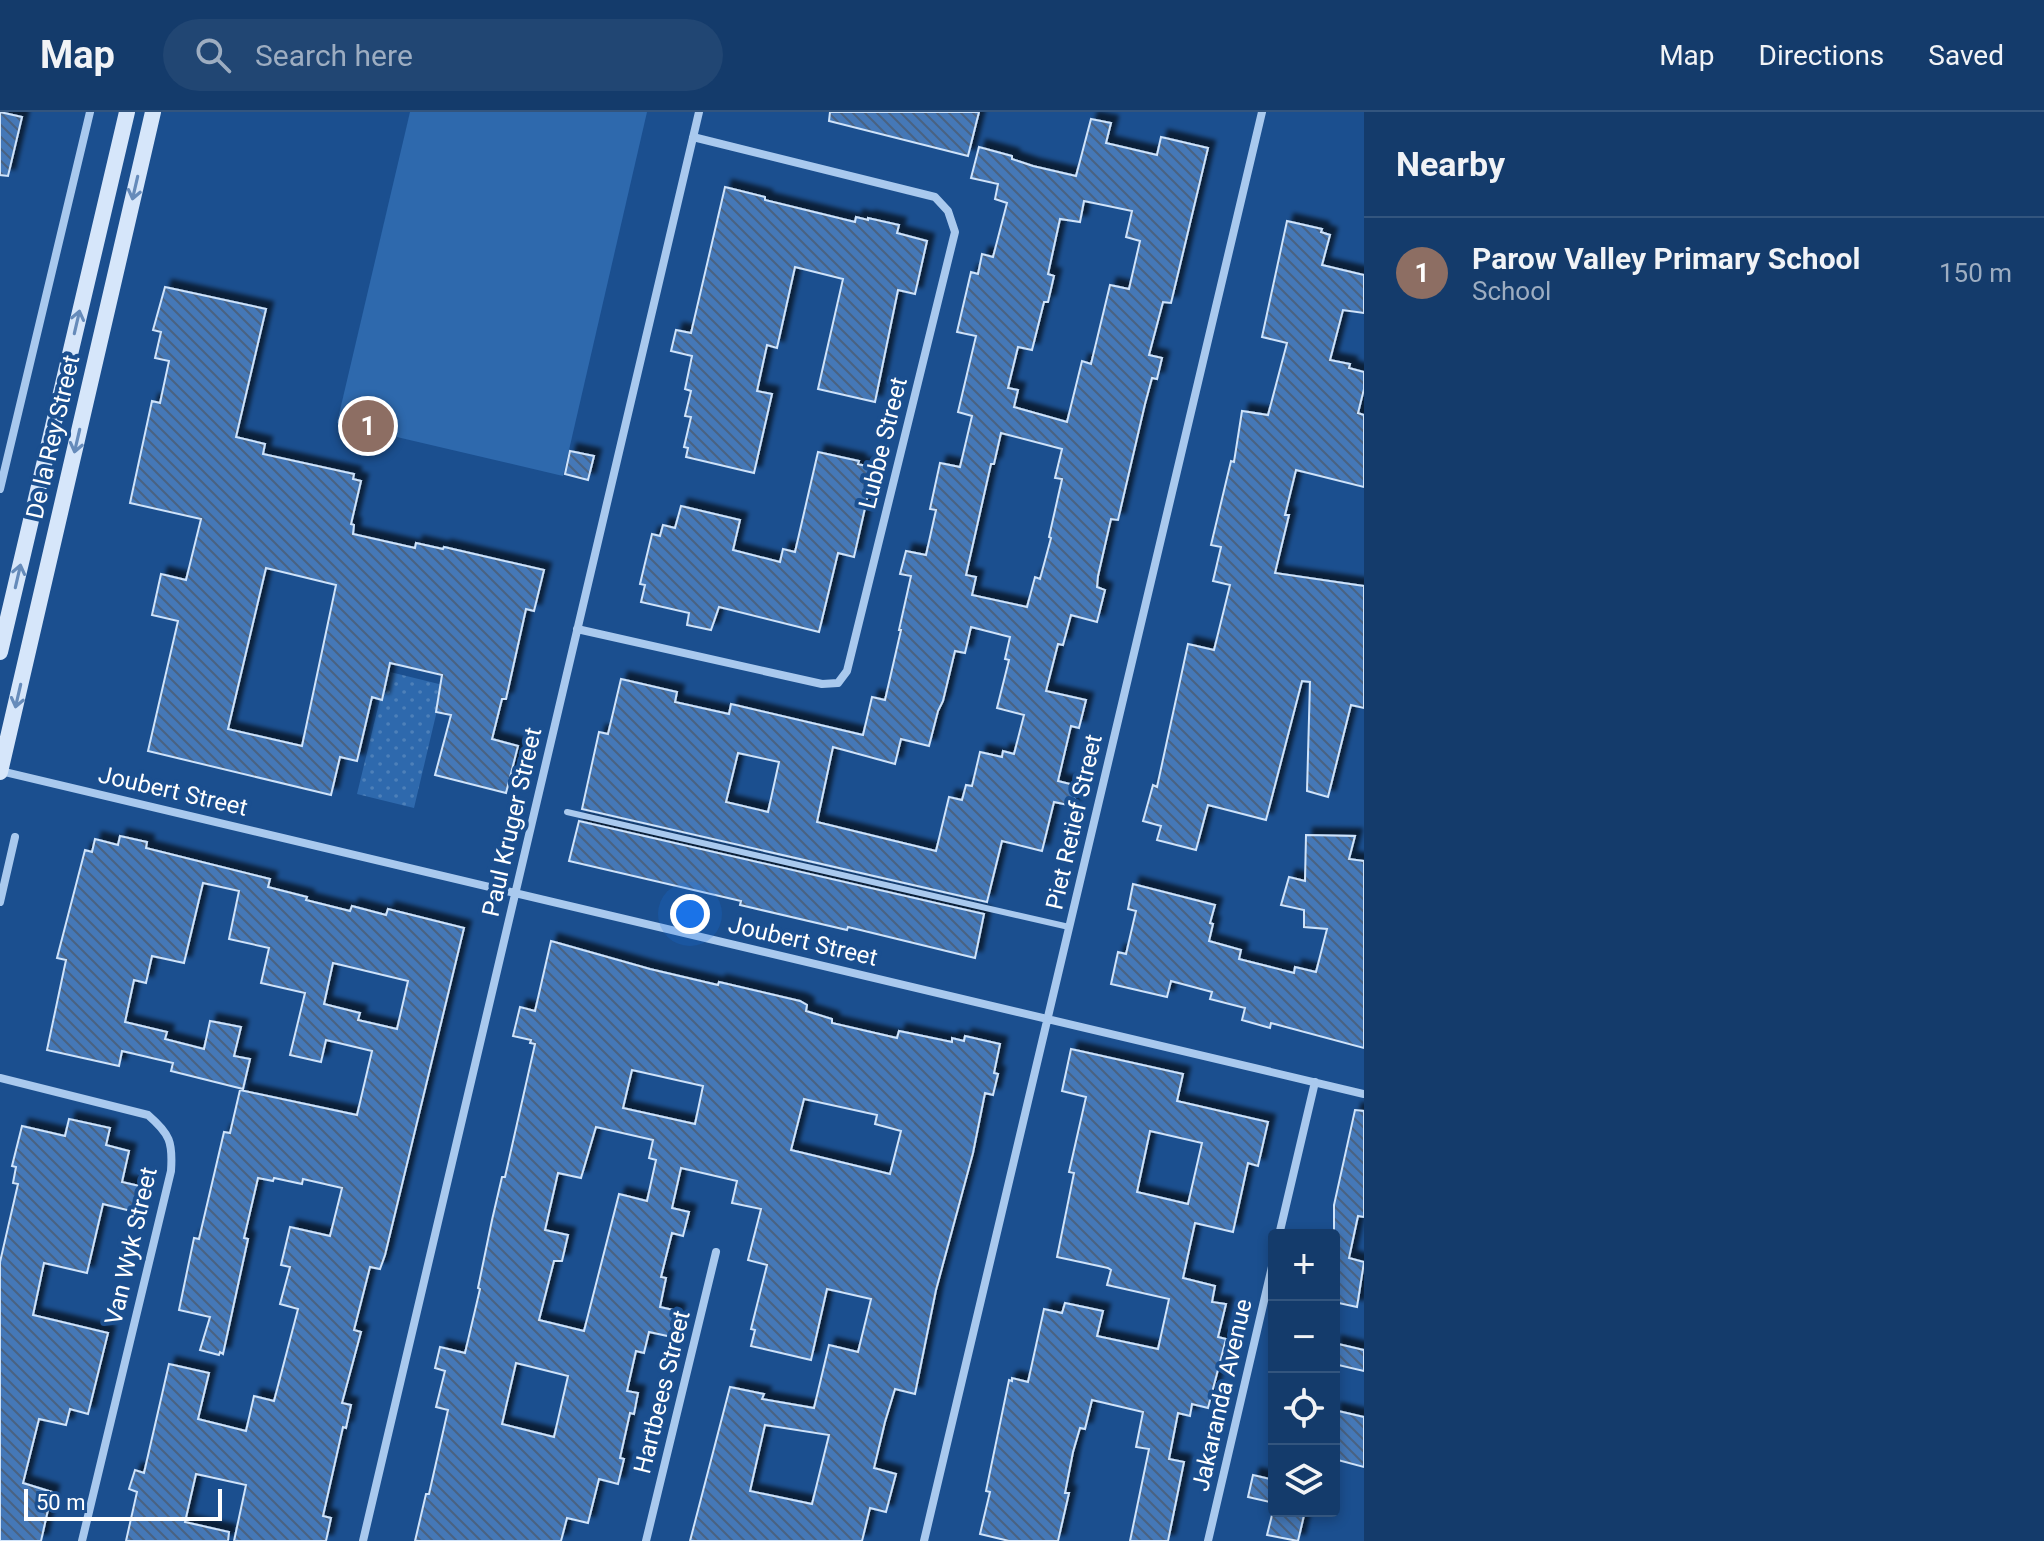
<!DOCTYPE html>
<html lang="en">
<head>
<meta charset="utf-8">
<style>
	:root { --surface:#143b6b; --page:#214673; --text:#f1f3f6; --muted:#9dadc1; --line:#33557e; --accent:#8c9099 }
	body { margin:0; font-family:Roboto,sans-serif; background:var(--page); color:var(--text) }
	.controls { position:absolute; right:24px; bottom:24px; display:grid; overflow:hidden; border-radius:8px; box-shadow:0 4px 12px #0003 }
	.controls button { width:72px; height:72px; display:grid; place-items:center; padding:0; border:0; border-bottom:2px solid var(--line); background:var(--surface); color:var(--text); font:40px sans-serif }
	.scale { position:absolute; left:24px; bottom:20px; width:198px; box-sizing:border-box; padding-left:8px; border:4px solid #fff; border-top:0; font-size:22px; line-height:28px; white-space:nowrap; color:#fff; -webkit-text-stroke:6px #1b4f8f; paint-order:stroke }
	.you { position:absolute; left:690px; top:802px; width:28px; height:28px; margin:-20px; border:6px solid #fff; border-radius:50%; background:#1a73e8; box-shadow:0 0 0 12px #1a73e833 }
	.badge { display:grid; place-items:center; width:52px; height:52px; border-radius:50%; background:var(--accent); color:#fff; font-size:26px; font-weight:700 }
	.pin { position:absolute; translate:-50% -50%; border:4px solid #fff; box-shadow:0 2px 8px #0006 }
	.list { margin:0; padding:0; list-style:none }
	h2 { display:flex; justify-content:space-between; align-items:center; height:104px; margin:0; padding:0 32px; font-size:34px }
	h2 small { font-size:26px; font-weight:400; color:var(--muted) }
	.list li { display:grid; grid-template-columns:52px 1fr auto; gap:24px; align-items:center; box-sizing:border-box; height:112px; padding:0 32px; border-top:2px solid var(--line) }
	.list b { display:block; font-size:30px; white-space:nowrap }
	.list p { margin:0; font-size:26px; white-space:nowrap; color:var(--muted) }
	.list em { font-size:26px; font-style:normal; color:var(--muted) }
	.icon { flex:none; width:44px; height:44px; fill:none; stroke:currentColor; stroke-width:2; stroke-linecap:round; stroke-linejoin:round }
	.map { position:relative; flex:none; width:1364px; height:1429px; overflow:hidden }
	header { display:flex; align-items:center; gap:48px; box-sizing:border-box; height:112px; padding:0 40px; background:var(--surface); border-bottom:2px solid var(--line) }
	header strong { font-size:38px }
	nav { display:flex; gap:44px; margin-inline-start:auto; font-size:28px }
	.search { width:560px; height:72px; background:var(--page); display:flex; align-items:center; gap:20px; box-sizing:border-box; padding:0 28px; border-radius:44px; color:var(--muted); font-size:30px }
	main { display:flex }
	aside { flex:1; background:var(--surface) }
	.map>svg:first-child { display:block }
	.grass { fill:url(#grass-dots) }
	.pitch { fill:#2e69ad }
	.building { fill:url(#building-back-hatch); stroke:#cfe3fa; stroke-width:2; fill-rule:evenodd; filter:url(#shadow) }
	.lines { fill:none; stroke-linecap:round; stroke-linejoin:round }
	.lane { stroke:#a9c9ee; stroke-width:6 }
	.street { stroke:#a9c9ee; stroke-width:8 }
	.secondary { stroke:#d6e6fa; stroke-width:16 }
	.oneway { stroke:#668bba }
	.labels { text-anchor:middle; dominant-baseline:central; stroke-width:8; stroke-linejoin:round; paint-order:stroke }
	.street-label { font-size:24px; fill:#fff; stroke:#1b4f8f }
</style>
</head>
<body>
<header>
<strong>Map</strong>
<div class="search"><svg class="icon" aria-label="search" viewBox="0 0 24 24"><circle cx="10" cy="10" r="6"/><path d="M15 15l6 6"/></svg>Search here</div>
<nav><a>Map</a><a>Directions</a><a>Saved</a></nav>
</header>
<main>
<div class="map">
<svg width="1364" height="1429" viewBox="0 0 1364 1429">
	<defs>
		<pattern id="grass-dots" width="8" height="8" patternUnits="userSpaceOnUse" patternTransform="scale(2)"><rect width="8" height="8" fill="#2e69ad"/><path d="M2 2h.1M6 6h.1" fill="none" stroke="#4d80b9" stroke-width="1.8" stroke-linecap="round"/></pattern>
		<pattern id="building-back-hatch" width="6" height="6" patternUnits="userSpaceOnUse" patternTransform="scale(2)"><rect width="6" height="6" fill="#4478b7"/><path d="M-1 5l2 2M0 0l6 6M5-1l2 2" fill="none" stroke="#486282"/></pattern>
		<filter id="shadow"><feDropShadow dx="7" dy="-7" stdDeviation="2" flood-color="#0009"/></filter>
	</defs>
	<rect width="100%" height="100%" fill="#1b4f8f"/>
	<path class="grass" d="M386,559l57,14 -29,123 -57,-14 23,-95h2z"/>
	<path class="pitch" d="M410,0h237l-84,364 -226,-53z"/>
	<path class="building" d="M0,0l22,5 -14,59 -8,-1z
		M830,0h149l-11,44 -139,-35z
		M1091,7l20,4 -5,20 51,12 4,-18 47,11 -37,155 -8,-1 -14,53 13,3 -5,21 -5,-1 -7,26 -27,116 -7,-1 -13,57 -1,11 8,3 -8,32 -26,-7 -8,30 -5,-1 -12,47 40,9 -7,28 -8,-2 -13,55 20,5 -5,20 -19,-4 -12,49 -40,-10 -15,61 -405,-93 17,-77 9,2 13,-55 56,13 -2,10 54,12 2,-10 132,31 9,-38 13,3 16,-70h-2l12,-54 -11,-2 6,-23 20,4 10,-45 -6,-1 10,-46 20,4 12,-51 -14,-4 18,-76 -19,-4 14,-60 7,2 4,-20 11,3 14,-54 -12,-4 3,-15 -27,-6 8,-31 33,9v3l21,7 43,10zM1084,89l48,10 -6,26 14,4 -11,48 -19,-4 -19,79 -9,-3 -15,61 -53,-15 4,-17 -10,-2 10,-41 14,3 12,-48h4l6,-26 -6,-2 12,-55 20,3zM1001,321l61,16 -7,29 7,1 -13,58 2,1 -11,41 -5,-2 -8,30 -55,-12 4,-18 -10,-2 25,-111h3zM971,515l39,10 -5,22 4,1 -12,48 27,7 -10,39 -11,-3 -1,6 -22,-5 -8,34 -6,-1 -4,15 -13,-3 -13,54 -119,-29 16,-75 62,17 6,-25 28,7 9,-35 5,-10 12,-50 10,2zM738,641l41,9 -11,50 -42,-10z
		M725,75l40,10v3l90,22 1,-5 12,3v-2l31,7 -2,8 30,8 -12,53 -17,-4 -23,112 -57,-13 25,-110 -48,-12 -18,81 -10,-3 -10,46 15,3 -18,79 -68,-16 2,-9 -4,-1 7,-30 -6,-1 6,-25 -6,-2 7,-33 -21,-5 5,-21 15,3z
		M1287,109l35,8 -1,3 9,3 -8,30 42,10v38l-21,-3 -13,50 20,4 -1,4 15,4v17l-6,24 6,2v72l-68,-17 -11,45h4l-14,58 89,13v122l-13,-3 -23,92 -21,-6 3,-109 -8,-1 -36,139 -58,-15 -12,45 -39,-10 4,-14 -18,-5 10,-36 4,2 31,-143 26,6 16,-65 -17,-4 8,-34 -10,-2 20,-84 3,1 8,-51 26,4 19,-72 -25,-6z
		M165,175l101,22 -30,128 29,7 -2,10 91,20 -1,5 8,2 -10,43 3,1 -1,9 62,14 1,-5 27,6 1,-2 100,23 -10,41 -8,-2 -20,90h-4l-10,40 26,7 -12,47 -71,-18 16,-60 -15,-3 6,-37 -52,-12 -8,37 -10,-3 -15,64 -17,-4 -9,38 -183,-44 30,-130 -26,-6 9,-41 25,6 15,-61 -71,-16 22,-102 8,2 9,-42 -14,-3 6,-26 -8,-2zM266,456l70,17 -34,161 -74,-17z
		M570,339l24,5 -6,24 -23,-6z
		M818,340l41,9 -1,3 16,4 -20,89 -16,-4 -19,79 -100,-25 -8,23 -24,-5 2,-12 -48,-11 4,-17 -5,-1 12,-50 8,2 3,-11 12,3 6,-22 59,14 -7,30 47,12 3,-13 12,3z
		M579,709l405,93 -9,44 -127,-31 -1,3 -107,-25 1,-4 -172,-40z
		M1306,723l49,1 -6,23 15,2v187l-93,-25 -1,5 -28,-8 3,-12 -35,-9 2,-7 -41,-11 -4,16 -56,-13 7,-32 8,2 10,-43 -8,-2 5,-25 82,21 -5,18 3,1 -4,17 32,9 -2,9 55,14 1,-6 21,5 11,-43 -23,-2v-17l-23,-5 8,-28 16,4z
		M120,724l27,6 -1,6 124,31 -2,8 39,10 -1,3 44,11 2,-5 34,9 2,-6 76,19 -79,327 -5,14 -10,-2 -16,63 7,2 -19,71 9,2 -5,23 -3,-1 -20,89 8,2 -5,23h-92l12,-56 -50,-11 -11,48 44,10 -1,9h-102l11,-49 -8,-3 6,-19 9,3 25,-109 40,9 -11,46 48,12 8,-35 20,5 24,-92 -18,-5 10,-37 -9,-2 9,-38 40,9 12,-48 -39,-9 -1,5 -28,-6 -1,3 -15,-3 -14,60 4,1 -25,115 -3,-2 -1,3 -19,-5 10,-33 -31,-7 15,-72 5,1 25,-107 6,1 10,-43 117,25 15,-64 -46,-11 -5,22 -31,-7 15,-62 -44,-10 8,-35 -40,-9 10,-48 -36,-8 -19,80 -32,-7 -6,27 -12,-3 -9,42 42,10 -2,7 39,10 6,-28 31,6 -7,29 16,3 -7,30 -72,-18 2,-8 -51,-12 -3,15 -72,-16 19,-90 -9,-2 28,-108 7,2 3,-13 23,6zM333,851l75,18 -11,48 -39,-9 2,-7 -36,-9z
		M551,829l99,28 68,16 1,-3 81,19 7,4 -1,6 26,8v4l65,15 2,-7 53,11v-4l12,3 1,-5 35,8 -6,29 4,1 -5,21 -8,-2 -12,60 -37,137 -21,104 -20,-5 -10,33 -11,46 22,6 -10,38 -16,-4 -8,33h-172l40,-154 34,7 -2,5 52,9 15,-63 29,7 13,-53 -44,-10 -16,71 -60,-14 4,-16 -4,-1 16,-64 -19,-5 13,-51 -29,-6 5,-22 -56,-13 -9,40 17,4 -6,24 -11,-3 -11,44 5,1 -6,29 18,4 -6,26 -23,-5 -5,21 -8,-2 -9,40 11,2 -4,21 -4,-1 -10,45 4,1 -6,25 -19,-5 -11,44 -21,-5 -6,23h-146l11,-47h3l19,-84 -12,-3 9,-36 -10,-3 5,-21 25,6 15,-64 -2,-1 14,-68 10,-43h3l30,-133 -5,-1 1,-3 -18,-4 7,-29 15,4zM632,958l71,16 -8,38 -72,-16zM804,987l73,16 -2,9 26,7 -11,43 -99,-24zM596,1015l57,13 -4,18 7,2 -9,41 -28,-7 -35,137 -45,-11 15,-59h8l6,-26 -23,-5 13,-57 23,5zM516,1251l52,13 -14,61 -52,-13zM765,1313l64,10 -17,69 -62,-13z
		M1071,937l112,25 -6,27 91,21 -10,44 -10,-3 -15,69 -38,-9 -12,55 32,8 -3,16 14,2 -8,33 8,2 -18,69 -16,-4 -2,12 -12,-3 -9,46 15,3 -16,79h-38l19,-92 -13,-2 7,-35 -51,-12 -7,29 -5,-1 -7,24 -8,41h4l-11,48h-49l-29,-7 10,-42 -4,-1 23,-111 3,1v-3l16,4 16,-73 18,4 3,-10 38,8 -6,25 61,13 11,-50 -62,-14 4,-15 -3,-2 -51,-11 17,-84 -5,-1 17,-75 -24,-6zM1150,1019l52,12 -14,61 -51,-12z
		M1355,998l9,1v106l-6,-1 -9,42 15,4 -7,45 -23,-5v-97z
		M69,1007l41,9 -4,17 23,6 -7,31 22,5 -5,26 -36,-9 -16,69 -43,-10 -11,52 75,18 -20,81 -18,-5 -4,16 -27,-6 -16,64 29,9 -11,49h-41v-279l18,-78 -5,-1 3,-16 -4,-1 10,-40 43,10z
		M1334,1231l30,7v21l-30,-7z
		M1334,1298l30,7v50l-30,-8z
		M1253,1363l21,5v23l-26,-6z
		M1273,1399h32l-7,30 -31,-6z"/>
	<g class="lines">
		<path class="lane" d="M567,700l502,115"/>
		<path class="street" d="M0,377l90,-377
			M577,517l245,55 16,-1 9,-12 108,-439 -7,-21 -13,-14 -242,-60
			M0,659l1364,323
			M0,790l15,-65
			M0,966l148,37c22,19 25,27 23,56l-89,370
			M1279,1123l36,-153
			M363,1429l336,-1429
			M646,1429l70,-289
			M924,1429l338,-1429
			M1208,1429l66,-283"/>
		<path class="secondary" d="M0,540l127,-540
			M0,660l153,-660"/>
	</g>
	<defs><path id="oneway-shaft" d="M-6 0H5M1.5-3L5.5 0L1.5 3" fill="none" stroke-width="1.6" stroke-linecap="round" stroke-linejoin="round" transform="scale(2)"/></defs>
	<g class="oneway">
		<use href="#oneway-shaft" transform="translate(135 76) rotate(103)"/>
		<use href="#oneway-shaft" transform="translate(77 210) rotate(-77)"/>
		<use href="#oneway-shaft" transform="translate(77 329) rotate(103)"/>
		<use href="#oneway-shaft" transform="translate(18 464) rotate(-77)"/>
		<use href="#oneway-shaft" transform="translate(18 584) rotate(103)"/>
	</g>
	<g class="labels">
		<g class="street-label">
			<text transform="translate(53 325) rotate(-77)">De la Rey Street</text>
			<text transform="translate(883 331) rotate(-76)">Lubbe Street</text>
			<text transform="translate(173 679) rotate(13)">Joubert Street</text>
			<text transform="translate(512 710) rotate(-77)">Paul Kruger Street</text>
			<text transform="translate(1074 710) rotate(-77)">Piet Retief Street</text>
			<text transform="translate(803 829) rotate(13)">Joubert Street</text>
			<text transform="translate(131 1134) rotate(-77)">Van Wyk Street</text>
			<text transform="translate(662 1280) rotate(-76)">Hartbees Street</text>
			<text transform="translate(1222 1283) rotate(-77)">Jakaranda Avenue</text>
		</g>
	</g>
</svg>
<div class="controls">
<button>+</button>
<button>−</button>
<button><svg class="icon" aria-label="locate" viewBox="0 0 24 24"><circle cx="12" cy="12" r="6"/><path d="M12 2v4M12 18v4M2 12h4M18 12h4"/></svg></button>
<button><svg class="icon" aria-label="layers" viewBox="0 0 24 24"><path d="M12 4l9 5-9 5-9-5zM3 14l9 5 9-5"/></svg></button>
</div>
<div class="scale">50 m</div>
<div class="you"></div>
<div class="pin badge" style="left:368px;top:314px;background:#8d6e63">1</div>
</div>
<aside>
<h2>Nearby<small></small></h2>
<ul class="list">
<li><span class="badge" style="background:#8d6e63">1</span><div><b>Parow Valley Primary School</b><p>School</p></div><em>150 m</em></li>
</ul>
</aside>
</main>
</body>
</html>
